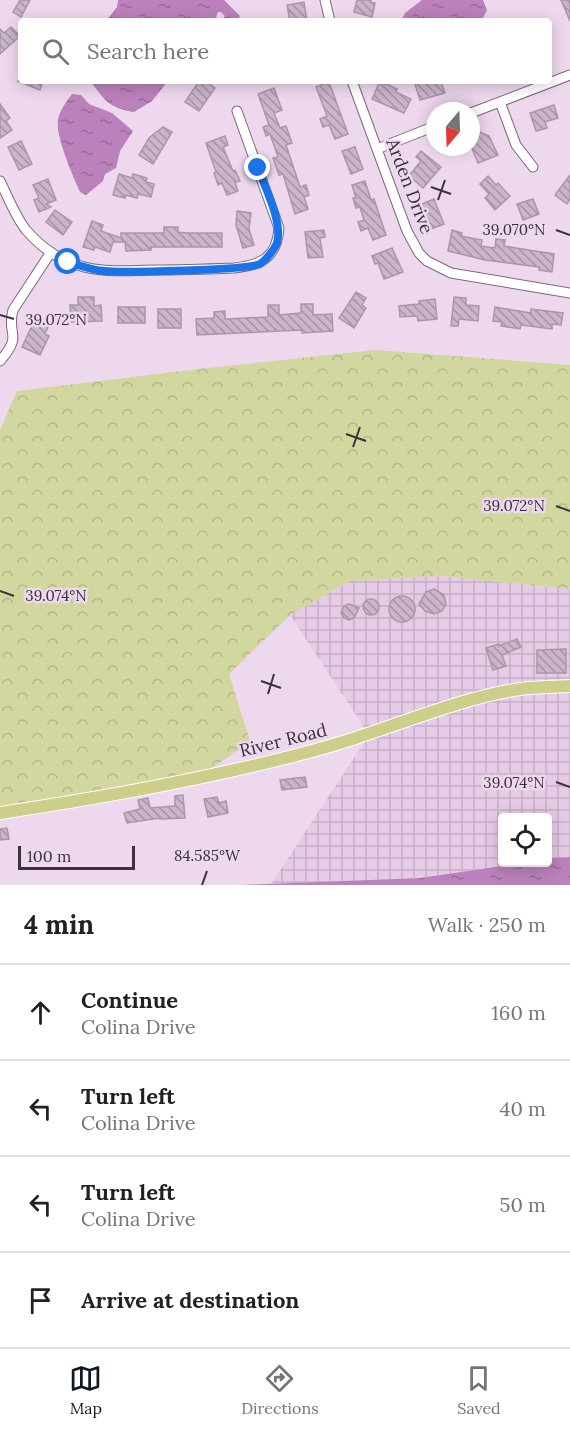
<!DOCTYPE html>
<html lang="en">
<head>
<meta charset="utf-8">
<style>
	:root { --surface:#fff; --page:#f6f6f6; --text:#202124; --muted:#757577; --line:#e0e0e0; --accent:#111827 }
	body { margin:0; font-family:Lora,serif; background:var(--page); color:var(--text) }
	.controls { position:absolute; right:18px; bottom:18px; display:grid; overflow:hidden; border-radius:6px; box-shadow:0 3px 15px #0003 }
	.controls button { width:54px; height:54px; display:grid; place-items:center; padding:0; border:0; border-bottom:2px solid var(--line); background:var(--surface); color:var(--text); font:30px sans-serif }
	.compass { position:absolute; left:426px; top:102px; width:54px; height:54px; border-radius:50%; background:var(--surface); box-shadow:0 3px 15px #0003; rotate:199deg }
	.scale { position:absolute; left:18px; bottom:15px; width:117px; box-sizing:border-box; padding-left:6px; border:3px solid #3b323a; border-top:0; font-size:16px; line-height:21px; white-space:nowrap; color:#3b323a; -webkit-text-stroke:4px #eed8ee; paint-order:stroke }
	.stop { position:absolute; width:18px; height:18px; margin:-14px; border:4px solid #1a73e8; border-radius:50%; background:#fff }
	.stop.end { background:#1a73e8; border-color:#fff; box-shadow:0 2px 6px #0008 }
	.list { margin:0; padding:0; list-style:none }
	h2 { display:flex; justify-content:space-between; align-items:center; height:78px; margin:0; padding:0 24px; font-size:26px }
	h2 small { font-size:20px; font-weight:400; color:var(--muted) }
	.list li { display:grid; grid-template-columns:39px 1fr auto; gap:18px; align-items:center; box-sizing:border-box; height:96px; padding:0 24px; border-top:2px solid var(--line) }
	.list b { display:block; font-size:22px; white-space:nowrap }
	.list p { margin:0; font-size:20px; white-space:nowrap; color:var(--muted) }
	.list em { font-size:20px; font-style:normal; color:var(--muted) }
	.icon { flex:none; width:33px; height:33px; fill:none; stroke:currentColor; stroke-width:2; stroke-linecap:round; stroke-linejoin:round }
	.map { position:relative; flex:none; width:570px; height:885px; overflow:hidden }
	.search { position:absolute; background:var(--surface); box-shadow:0 3px 15px #0003; left:18px; right:18px; top:18px; height:66px; display:flex; align-items:center; gap:15px; box-sizing:border-box; padding:0 21px; border-radius:6px; color:var(--muted); font-size:22px }
	.sheet { height:462px; background:var(--surface) }
	nav { display:flex; justify-content:space-around; align-items:center; box-sizing:border-box; height:84px; border-top:2px solid var(--line); background:var(--surface); font-size:16px; color:var(--muted) }
	nav a { display:grid; justify-items:center; gap:3px }
	nav .on { color:var(--accent) }
	.map>svg:first-child { display:block }
	.industrial { fill:url(#industrial-grid) }
	.forest { fill:url(#forest-crowns) }
	.water { fill:url(#water-ripples) }
	.building { fill:url(#building-back-hatch); stroke:#ab96ab; stroke-width:1.5 }
	.lines { fill:none; stroke-linecap:round; stroke-linejoin:round }
	.minor-casing { stroke:#7c697c; stroke-width:11 }
	.major-casing { stroke:#fff; stroke-width:14 }
	.minor { stroke:#fff; stroke-width:9 }
	.major { stroke:#ccce8a; stroke-width:12 }
	.route { stroke:#1a73e8; stroke-width:8 }
	.ticks { fill:none; stroke:#3b323a; stroke-width:2 }
	.labels { text-anchor:middle; dominant-baseline:central; stroke-width:5; stroke-linejoin:round; paint-order:stroke }
	.street-label { font-size:18px; fill:#3b323a; stroke:#eed8ee }
	.ticks-label { font-size:15px; text-anchor:middle; fill:#3b323a; stroke:#eed8ee; stroke-width:5; stroke-linejoin:round; paint-order:stroke }
</style>
</head>
<body>
<div class="map">
<svg width="570" height="885" viewBox="0 0 570 885">
	<defs>
		<pattern id="industrial-grid" width="8" height="8" patternUnits="userSpaceOnUse" patternTransform="scale(1.5)"><rect width="8" height="8" fill="#e6cbe6"/><path d="M0 4h8M4 0v8" fill="none" stroke="#c6afc6"/></pattern>
		<pattern id="forest-crowns" width="20" height="18" patternUnits="userSpaceOnUse" patternTransform="scale(1.5)"><rect width="20" height="18" fill="#d2d69f"/><path d="M2 6a3 3 0 1 1 6 0M12 15a3 3 0 1 1 6 0" fill="none" stroke="#b5b88a"/></pattern>
		<pattern id="water-ripples" width="26" height="14" patternUnits="userSpaceOnUse" patternTransform="scale(1.5)"><rect width="26" height="14" fill="#bb81bc"/><path d="M2 4q2-2 4 0t4 0M15 11q2-2 4 0t4 0" fill="none" stroke="#996a9a"/></pattern>
		<pattern id="building-back-hatch" width="6" height="6" patternUnits="userSpaceOnUse" patternTransform="scale(1.5)"><rect width="6" height="6" fill="#cab5ca"/><path d="M-1 5l2 2M0 0l6 6M5-1l2 2" fill="none" stroke="#a594a5"/></pattern>
	</defs>
	<rect width="100%" height="100%" fill="#eed8ee"/>
	<path class="industrial" d="M441,576l129,13v268l-22,1v-40h-46v44l20,1 -102,15 -149,6 98,-149 -79,-120 60,-34z"/>
	<path class="forest" d="M376,350l194,15v224l-129,-13 -91,5 -60,34 -61,59 21,67 -54,39 -196,33v-383l17,-39 182,-22z"/>
	<path class="water" d="M118,0h106l16,16 -3,5h-15l3,-5 -4,-4h-3l-2,5 5,4h-115l11,-14z
		M422,0h61l4,10 -4,8 -9,3h-73l4,-8z
		M90,81h78l-16,20 -18,11c-26,-4 -29,-12 -44,-31z
		M72,94l9,1 8,9 23,9 21,18 -13,20 -4,17 -11,6 -2,7 -17,14 -6,-3c-7,-16 -25,-56 -22,-73 2,-9 8,-17 14,-25z
		M570,857v28h-329l179,-7 102,-15 26,-1v-4z"/>
	<path class="building" d="M20,0h10l-9,17 -8,-5z
		M357,0h14l-1,2 5,1 -3,14 -18,-5z
		M561,0h9v21z
		M304,2l3,19h-17l-3,-16z
		M11,27l9,9 -20,18v-25l4,4z
		M17,81h26l-3,9z
		M199,81h6l10,7 -16,23 -14,-9z
		M380,81l17,8 -1,3 15,7 -7,14 -32,-14z
		M414,81h8l1,2 18,-2 4,12 -25,7z
		M329,82l19,52 -13,5 -6,-14 -6,2 -3,-8 7,-3 -11,-29z
		M274,88l8,22 -8,3 6,15 6,-2 6,17 -6,2 14,42 6,-2 3,10 -5,2 4,12 -13,5 -12,-40 -4,1 -6,-17 5,-1 -8,-23 -4,2 -3,-9 6,-2 -11,-31z
		M0,104l10,14 -4,3 6,9 -12,8z
		M554,105l4,13 -13,4 2,6 -11,3 -6,-18z
		M163,127l9,5 -19,32 -14,-9 10,-17z
		M471,128l18,8 9,19 -20,8 -7,-17z
		M225,136l3,9 -5,2 10,24 2,-1 5,11 -5,1 3,9 -11,4 -5,-12 -4,2 -4,-12 2,-1 -10,-29z
		M21,141l11,23 -13,6 -11,-23z
		M355,147l8,22 -12,5 -9,-23z
		M421,151l20,16 -18,21 -14,-12 12,-15 -5,-4z
		M119,174l13,4 1,-4 14,4 -1,4 8,2 -3,13 -13,-3 -1,4 -11,-3 -1,3 -12,-3z
		M570,175v24l-3,5 -12,-9z
		M488,176l8,9 2,-2 12,13 -15,14 -10,-12 4,-4 -9,-10z
		M48,179l8,21 -10,4 5,3 -12,5 -5,-12 5,-2 -6,-13z
		M365,181l6,19 3,-1 12,36 -13,5 -5,-12 -7,3 -3,-9 6,-2 -4,-13 -4,1 -3,-10h3l-4,-13z
		M434,199l10,25 -13,5 -9,-25z
		M533,199l6,15 -16,6 -6,-16z
		M55,210l17,12 -9,13 -17,-13z
		M237,211l14,2 -2,16 5,16 -11,3 -7,-23z
		M92,221l11,4 -2,6 20,7v-5h43v-6h14v5l9,1h35v14h-71v3l-25,1 -1,-9h-12l-3,10 -15,-5 -1,3 -11,-3z
		M324,230l1,7 -5,1 3,19 -15,1 -3,-26z
		M452,230l10,3 -1,3 21,4 -1,6 14,2 1,-9 9,1 -1,6 50,8 -2,18 -13,-2v-3l-54,-7 -37,-9z
		M392,248l11,24 -19,7 -6,-16 -3,1 -3,-8z
		M356,292l10,6 -4,7 4,3 -12,20 -15,-10z
		M78,297h16v9l7,-1 1,16 -31,1 -1,-17h8z
		M454,297l12,1v7l13,1 -1,15 -19,-2 -1,7h-7z
		M435,299l2,20 -19,2 -1,-5 -17,1 -1,-11 20,-2v-3z
		M301,304h12v11l19,-1 1,17 -31,2v-3l-105,5 -1,-16 18,-1v-6l11,-1v8l43,-2v-12h11v10l22,-2z
		M118,307h27v16h-27z
		M495,307l36,6v-4l32,4 -2,12 -9,-1v5l-31,-4 -1,4 -19,-3 1,-4 -9,-1z
		M158,309h23v19h-23z
		M35,319l14,6 -4,9 4,2 -9,19 -18,-8z
		M434,589l10,6 2,9 -4,7 -8,3 -9,-3 -6,-7 7,-12z
		M389 609a13 13 0 1 1 26 0a13 13 0 1 1-26 0Z
		M363 607a8 8 0 1 1 16 0a8 8 0 1 1-16 0Z
		M349,604l10,4 -5,10 -5,2 -5,-2 -3,-5 3,-7z
		M517,639l4,8 -19,8 4,11 -13,4 -7,-22 13,-4v2z
		M566,649v24h-29v-23z
		M305,777l2,10 -25,3 -2,-10z
		M183,795l2,23 -25,1v-1l-33,5 -3,-10 16,-4 -2,-9 10,-2 2,10 25,-2v-10z
		M217,797l2,6 7,-2 2,12 -20,4 -4,-18z
		M7,828l2,11 -9,1v-11z"/>
	<g class="lines">
		<g class="minor-casing">
			<path id="minor" d="M325,0l5,21
				M352,81l55,150 12,22 8,8 24,12 119,20
				M500,102l16,43 17,22
				M471,113l99,-38
				M377,149l58,-23
				M0,181c8,16 15,35 26,49 38,44 77,42 130,40 26,0 52,-1 78,-2 27,-3 43,-10 45,-40l-42,-117
				M0,361c24,-28 6,-25 13,-51l38,-58"/>
		</g>
		<g class="major-casing">
			<path id="major" d="M0,813c107,-16 212,-35 316,-63 68,-18 134,-50 204,-61 16,-2 34,-2 50,-3"/>
		</g>
		<use href="#minor" class="minor"/>
		<use href="#major" class="major"/>
	</g>
	<g class="lines">
		<path class="route" d="M68,262c12,4 24,8 36,9 18,2 145,-1 156,-7 7,-5 14,-14 17,-21 6,-21 -12,-55 -19,-75"/>
	</g>
	<path class="ticks" d="M431,187l20,7M438,200l7,-20M556,230l14,5M0,315l14,4M346,434l20,7M353,447l7,-20M556,506l14,5M0,591l14,5M261,681l20,7M268,694l6,-20M556,782l14,5M202,885l5,-14"/>
	<g class="labels">
		<g class="street-label">
			<text transform="translate(410 186) rotate(69)">Arden Drive</text>
			<text transform="translate(283 740) rotate(-14)">River Road</text>
		</g>
	</g>
	<g class="ticks-label">
		<text x="514" y="235">39.070°N</text>
		<text x="56" y="325">39.072°N</text>
		<text x="514" y="511">39.072°N</text>
		<text x="56" y="601">39.074°N</text>
		<text x="514" y="788">39.074°N</text>
		<text x="207" y="861">84.585°W</text>
	</g>
</svg>
<div class="controls">
<button><svg class="icon" aria-label="locate" viewBox="0 0 24 24"><circle cx="12" cy="12" r="6"/><path d="M12 2v4M12 18v4M2 12h4M18 12h4"/></svg></button>
</div>
<svg class="compass" viewBox="-18 -18 36 36"><path d="M0-13l5 13h-10z" fill="#e53935"/><path d="M0 13l5-13h-10z" fill="#757577"/></svg>
<div class="scale">100 m</div>
<div class="stop" style="left:68px;top:262px"></div>
<div class="stop end" style="left:258px;top:168px"></div>
<div class="search"><svg class="icon" aria-label="search" viewBox="0 0 24 24"><circle cx="10" cy="10" r="6"/><path d="M15 15l6 6"/></svg>Search here</div>
</div>
<section class="sheet">
<h2>4 min<small>Walk · 250 m</small></h2>
<ul class="list">
<li><svg class="icon" aria-label="ahead" viewBox="0 0 24 24"><path d="M12 20V5M6 11l6-6 6 6"/></svg><div><b>Continue</b><p>Colina Drive</p></div><em>160 m</em></li>
<li><svg class="icon" aria-label="left" viewBox="0 0 24 24"><path d="M17 20v-9H6M10 6l-5 5 5 5"/></svg><div><b>Turn left</b><p>Colina Drive</p></div><em>40 m</em></li>
<li><svg class="icon" aria-label="left" viewBox="0 0 24 24"><path d="M17 20v-9H6M10 6l-5 5 5 5"/></svg><div><b>Turn left</b><p>Colina Drive</p></div><em>50 m</em></li>
<li><svg class="icon" aria-label="arrive" viewBox="0 0 24 24"><path d="M6 21V4h12l-3 4 3 4H6"/></svg><div><b>Arrive at destination</b></div></li>
</ul>
</section>
<nav>
<a class="on"><svg class="icon" aria-label="map" viewBox="0 0 24 24"><path d="M3 6l6-2 6 2 6-2v14l-6 2-6-2-6 2zM9 4v14M15 6v14"/></svg>Map</a>
<a><svg class="icon" aria-label="directions" viewBox="0 0 24 24"><path d="M12 3l9 9-9 9-9-9zM9 14v-3h6M13 9l2 2-2 2"/></svg>Directions</a>
<a><svg class="icon" aria-label="saved" viewBox="0 0 24 24"><path d="M7 4h10v16l-5-4-5 4z"/></svg>Saved</a>
</nav>
</body>
</html>
